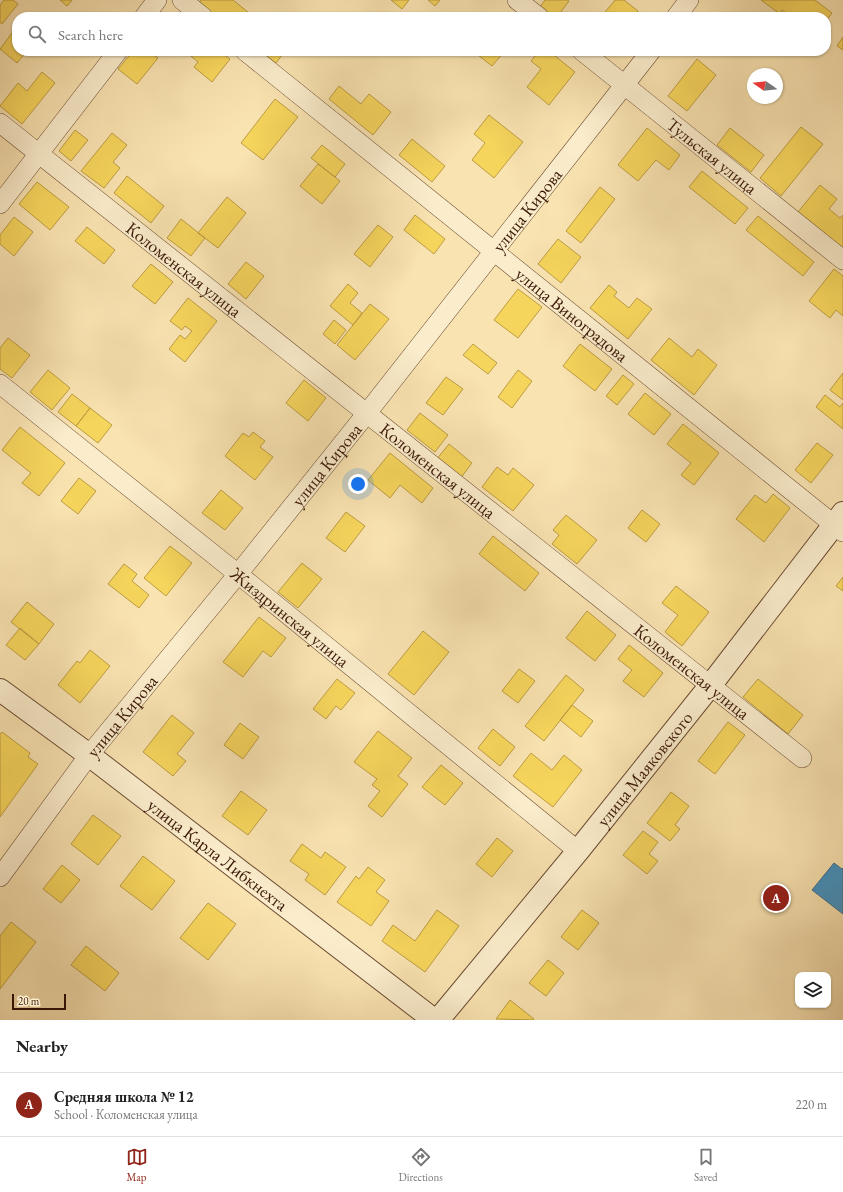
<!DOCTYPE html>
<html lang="en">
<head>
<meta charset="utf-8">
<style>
	:root { --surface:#fff; --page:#f2f2f2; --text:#222; --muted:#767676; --line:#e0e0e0; --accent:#8f2418 }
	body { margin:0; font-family:"EB Garamond",serif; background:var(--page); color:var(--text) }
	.controls { position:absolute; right:12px; bottom:12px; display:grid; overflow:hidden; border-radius:8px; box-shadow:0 1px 3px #0004 }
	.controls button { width:36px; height:36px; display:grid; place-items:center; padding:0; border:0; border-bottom:1px solid var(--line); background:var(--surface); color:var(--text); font:20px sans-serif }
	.compass { position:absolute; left:747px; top:68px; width:36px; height:36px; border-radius:50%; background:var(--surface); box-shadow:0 1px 3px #0004; rotate:284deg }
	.scale { position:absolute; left:12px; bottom:10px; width:54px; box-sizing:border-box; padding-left:4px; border:2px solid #391707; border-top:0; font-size:11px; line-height:14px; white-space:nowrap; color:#391707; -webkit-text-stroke:3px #fbedcc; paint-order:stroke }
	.you { position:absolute; left:358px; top:484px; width:14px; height:14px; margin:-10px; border:3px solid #fff; border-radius:50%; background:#1a73e8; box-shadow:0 0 0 6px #1a73e833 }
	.badge { display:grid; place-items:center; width:26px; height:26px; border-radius:50%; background:var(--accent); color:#fff; font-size:13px; font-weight:700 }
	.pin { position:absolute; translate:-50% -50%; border:2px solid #fff; box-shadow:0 1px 4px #0006 }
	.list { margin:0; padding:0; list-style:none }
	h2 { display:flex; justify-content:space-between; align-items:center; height:52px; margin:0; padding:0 16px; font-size:17px }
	h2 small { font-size:13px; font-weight:400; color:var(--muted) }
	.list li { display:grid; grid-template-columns:26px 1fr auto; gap:12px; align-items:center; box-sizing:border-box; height:64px; padding:0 16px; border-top:1px solid var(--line) }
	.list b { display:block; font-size:15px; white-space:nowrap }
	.list p { margin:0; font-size:13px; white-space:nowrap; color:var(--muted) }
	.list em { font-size:13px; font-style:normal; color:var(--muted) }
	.icon { flex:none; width:22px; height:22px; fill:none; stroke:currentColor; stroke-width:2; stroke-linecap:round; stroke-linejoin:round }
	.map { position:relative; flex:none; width:843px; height:1020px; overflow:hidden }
	.search { position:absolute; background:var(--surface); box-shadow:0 1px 3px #0004; left:12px; right:12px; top:12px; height:44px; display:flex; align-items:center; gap:10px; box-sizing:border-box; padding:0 14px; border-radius:16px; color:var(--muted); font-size:15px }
	.sheet { height:116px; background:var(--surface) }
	nav { display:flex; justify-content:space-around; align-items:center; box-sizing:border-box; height:56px; border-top:1px solid var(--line); background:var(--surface); font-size:11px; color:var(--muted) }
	nav a { display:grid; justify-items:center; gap:2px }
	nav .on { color:var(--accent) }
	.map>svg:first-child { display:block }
	.homes { fill:#f6d55c; stroke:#bd9c42 }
	.schools { fill:#4393c3; stroke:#406e8b }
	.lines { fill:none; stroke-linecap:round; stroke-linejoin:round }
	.minor-casing { stroke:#694a32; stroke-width:20 }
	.tertiary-casing { stroke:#694a32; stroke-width:24 }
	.minor { stroke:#fbedcc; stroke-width:19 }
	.tertiary { stroke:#fbedcc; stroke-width:22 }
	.labels { text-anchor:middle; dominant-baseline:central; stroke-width:4; stroke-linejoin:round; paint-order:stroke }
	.street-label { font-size:18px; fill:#391707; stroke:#fbedcc }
</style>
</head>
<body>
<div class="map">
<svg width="843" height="1020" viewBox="0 0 843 1020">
	<rect width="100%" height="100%" fill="#f9e3b1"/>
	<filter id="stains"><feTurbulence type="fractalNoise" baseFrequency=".005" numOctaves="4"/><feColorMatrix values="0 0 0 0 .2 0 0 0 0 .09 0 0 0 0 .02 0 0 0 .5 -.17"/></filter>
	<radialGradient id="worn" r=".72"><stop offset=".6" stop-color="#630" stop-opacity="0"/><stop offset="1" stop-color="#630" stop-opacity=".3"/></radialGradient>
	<path class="homes" d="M4,0h9l5,4 -16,20 -2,-2v-17z
		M60,0h12l-5,6z
		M201,0h32l16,13 -3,4h-34l-15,-12z
		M391,0h18l-7,9z
		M428,0h12l-5,6z
		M545,0h22l2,1 -12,16h-6l-12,-9z
		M615,0h9l14,11 -5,6h-32z
		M761,0h54l17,13 -6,8v-4h-35l-9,-7 -2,4z
		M17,26v25h10l-10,12 -17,-14z
		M843,37v13l-6,-4z
		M133,51h16l9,7 -21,26 -19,-15z
		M185,51h34l11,8 -18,23 -18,-15 4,-5z
		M260,51h25l-9,12z
		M325,51h10l-4,5z
		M473,51h30l1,1 -12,14z
		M539,51h10l26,21 -26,33 -22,-18 14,-18 -10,-8z
		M697,59l19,16 -29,36 -19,-15z
		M42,72l13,11 -33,41 -22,-18 18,-23 9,8z
		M339,86l22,18 8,-10 22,18 -18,23 -44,-36z
		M275,99l23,18 -35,43 -22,-17z
		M489,115l34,27 -29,36 -22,-18 13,-17 -11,-9z
		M801,127l22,17 -42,52 -21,-18z
		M647,128l33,27 -11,15 -13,-10 -18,21 -20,-16z
		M730,128l34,27 -13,17 -34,-27z
		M75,130l13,10 -17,21 -12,-10z
		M112,133l15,12 -14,17 7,6 -16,20 -23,-17z
		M412,139l33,27 -13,16 -33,-27z
		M322,145l23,19 -10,13 -24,-19z
		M318,164l22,17 -18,23 -22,-18z
		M702,171l46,37 -13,16 -46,-37z
		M127,176l37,30 -13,17 -37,-30z
		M37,182l32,25 -19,23 -31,-26z
		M820,185l17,14 -8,10 11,9 3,-3v33l-45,-36z
		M600,187l15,12 -34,44 -15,-12z
		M227,197l19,16 -28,35 -20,-15z
		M415,215l30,24 -11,15 -30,-24z
		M758,216l56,46 -11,14 -57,-46z
		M14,217l19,15 -19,24 -14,-12v-9z
		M181,219l24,19 -14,18 -24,-18z
		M378,225l15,12 -23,30 -16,-13z
		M87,227l28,23 -11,14 -29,-23z
		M558,239l23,18 -20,26 -23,-19z
		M246,262l18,14 -18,23 -18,-15z
		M151,264l22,18 -18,22 -23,-18z
		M834,269l9,7v40l-7,-6 -6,8 -21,-17z
		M348,284l10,9 -8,10 12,10 -9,12 -23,-19z
		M609,285l8,7 -3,4 15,12 8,-10 15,11 -24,30 -38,-31z
		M518,289l24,18 -24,31 -24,-18z
		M188,298l29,23 -32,41 -16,-13 11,-14 5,4 7,-8 -7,-5 -3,4 -12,-9z
		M370,304l19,15 -34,41 -18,-15z
		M334,320l12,10 -11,14 -12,-10z
		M8,338l22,17 -18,23 -12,-9v-21z
		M669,338l23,19 6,-8 19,16 -23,30 -43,-35z
		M473,344l24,19 -9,11 -25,-19z
		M580,344l32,25 -17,22 -32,-25z
		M48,370l22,18 -18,22 -22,-18z
		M518,370l14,11 -20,27 -14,-11z
		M843,373v27l-13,-10z
		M623,375l11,9 -17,21 -11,-9z
		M446,377l17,12 -20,26 -17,-12z
		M304,380l22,18 -18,23 -22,-18z
		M645,393l26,21 -17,21 -26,-21z
		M72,394l18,14 -14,18 -18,-14z
		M825,395l15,12 3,-4v26l-27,-22z
		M90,408l22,17 -14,18 -22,-17z
		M420,413l28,22 -13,17 -28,-22z
		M683,424l36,29 -25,32 -13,-10 10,-12 -24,-19z
		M20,427l45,36 -26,33 -17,-13 9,-10 -29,-23z
		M253,432l12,9 -5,6 13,10 -18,23 -30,-24 18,-23 6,4z
		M817,443l16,12 -22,28 -16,-13z
		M449,444l23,19 -12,16 -24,-19z
		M390,453l43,35 -11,15 -22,-18 -10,13 -22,-18z
		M497,467l11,8 5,-7 21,17 -21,26 -31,-24z
		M79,478l17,13 -18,23 -17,-13z
		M221,490l22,18 -18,22 -23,-17z
		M773,494l17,14 -26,34 -28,-23 19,-24 11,8z
		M642,510l18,14 -14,18 -18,-14z
		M346,512l19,14 -20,26 -19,-14z
		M566,515l31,25 -20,24 -25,-20 7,-9 -6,-5z
		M493,536l46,37 -14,18 -46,-37z
		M170,546l22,17 -26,33 -22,-18z
		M302,563l20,16 -24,29 -20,-16z
		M124,564l13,10 -5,7 17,14 -10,13 -31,-24z
		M843,577v14l-7,-5z
		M676,586l33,26 -27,34 -17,-14 13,-17 -16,-12z
		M27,602l27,22 -15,20 -28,-22z
		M587,611l29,24 -21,26 -29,-23z
		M259,617l27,21 -15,19 -8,-6 -20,26 -20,-15z
		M20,628l19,16 -14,16 -19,-15z
		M423,631l26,21 -35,43 -26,-21z
		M629,645l34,28 -19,24 -21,-16 9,-11 -14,-11z
		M90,650l20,16 -30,37 -22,-18 19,-24 3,2z
		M519,669l16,12 -17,22 -16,-12z
		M566,675l18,15 -40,51 -19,-15z
		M337,679l18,14 -14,17 -5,-4 -10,13 -13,-10z
		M758,679l45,36 -15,19 -45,-37z
		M572,705l21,16 -12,16 -21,-17z
		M172,715l22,18 -17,21 9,7 -13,15 -30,-24z
		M728,722l17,13 -30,39 -17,-13z
		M240,723l19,14 -16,22 -19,-14z
		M493,729l22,18 -15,19 -22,-18z
		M378,731l34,27 -14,18 10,8 -26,33 -14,-11 12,-15 -8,-6 5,-6 -23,-17z
		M2,732l28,21 -2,4 10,7 -38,53v-83z
		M531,753l21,17 12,-15 18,15 -29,37 -40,-31z
		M441,765l22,18 -18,22 -23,-18z
		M241,791l26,19 -19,25 -26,-19z
		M671,792l18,14 -14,19 5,4 -10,12 -23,-18z
		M93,815l28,21 -23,29 -27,-21z
		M643,831l15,11 -9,12 9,7 -11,13 -24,-19z
		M497,838l16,13 -21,26 -16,-13z
		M302,844l19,14 4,-6 21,15 -21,28 -20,-15 4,-6 -19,-13z
		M143,856l32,25 -23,29 -32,-24z
		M62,865l18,15 -19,23 -18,-14z
		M368,867l17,13 -9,12 13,9 -18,25 -34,-24 19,-26 3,3z
		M208,903l28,21 -28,36 -28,-22z
		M437,910l22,16 -34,46 -43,-31 11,-16 22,16z
		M582,910l17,13 -21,27 -17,-13z
		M11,922l25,20 -36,47v-53z
		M86,946l33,27 -14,18 -34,-26z
		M548,960l16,13 -18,23 -17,-13z
		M510,1000l24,19 -1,1 -37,-1z"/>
	<path class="schools" d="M834,863l8,6 1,-1v46l-31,-24z"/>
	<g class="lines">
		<g class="minor-casing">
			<g id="minor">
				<path d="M182,0l21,17"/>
				<path d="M517,0l22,17"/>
				<path d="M144,17l13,-17"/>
				<path d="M676,17l13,-17"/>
				<path id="s1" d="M245,51l598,481"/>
				<path id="s2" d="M582,51l261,209"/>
				<path id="s3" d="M0,123l802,635"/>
				<path d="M0,204l118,-153"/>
				<path id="s4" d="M0,384l238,190 340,277"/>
				<path id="s5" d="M0,877l89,-122 149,-181 129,-161 284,-362"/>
			</g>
		</g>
		<g class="tertiary-casing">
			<g id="tertiary">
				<path id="s6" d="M0,690l89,65 345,265"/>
				<path id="s7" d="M438,1020l140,-169 132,-165 133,-173"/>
			</g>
		</g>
		<use href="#minor" class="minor"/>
		<use href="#tertiary" class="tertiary"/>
	</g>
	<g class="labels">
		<g class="street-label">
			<text stroke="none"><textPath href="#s2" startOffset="167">Тульская улица</textPath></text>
			<text stroke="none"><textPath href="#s5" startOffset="850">улица Кирова</textPath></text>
			<text stroke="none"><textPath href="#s3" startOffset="235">Коломенская улица</textPath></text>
			<text stroke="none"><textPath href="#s1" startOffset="420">улица Виноградова</textPath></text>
			<text stroke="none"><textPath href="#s5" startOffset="526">улица Кирова</textPath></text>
			<text stroke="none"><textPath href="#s3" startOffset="559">Коломенская улица</textPath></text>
			<text stroke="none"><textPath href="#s4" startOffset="372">Жиздринская улица</textPath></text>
			<text stroke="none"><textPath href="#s3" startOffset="883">Коломенская улица</textPath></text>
			<text stroke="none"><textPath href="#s5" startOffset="202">улица Кирова</textPath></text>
			<text stroke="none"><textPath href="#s7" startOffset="325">улица Маяковского</textPath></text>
			<text stroke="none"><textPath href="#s6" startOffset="273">улица Карла Либкнехта</textPath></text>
		</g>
	</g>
	<rect width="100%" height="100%" filter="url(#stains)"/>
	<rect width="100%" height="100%" fill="url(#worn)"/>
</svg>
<div class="controls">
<button><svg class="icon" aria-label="layers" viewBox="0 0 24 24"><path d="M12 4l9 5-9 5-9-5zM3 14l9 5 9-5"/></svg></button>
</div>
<svg class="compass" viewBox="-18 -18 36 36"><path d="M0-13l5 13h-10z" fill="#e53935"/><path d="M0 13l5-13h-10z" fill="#767676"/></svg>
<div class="scale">20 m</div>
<div class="you"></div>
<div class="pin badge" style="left:776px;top:898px">A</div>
<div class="search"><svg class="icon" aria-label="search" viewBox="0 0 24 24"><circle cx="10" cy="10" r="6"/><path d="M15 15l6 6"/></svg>Search here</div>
</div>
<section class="sheet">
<h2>Nearby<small></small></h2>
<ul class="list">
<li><span class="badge">A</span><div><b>Средняя школа № 12</b><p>School · Коломенская улица</p></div><em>220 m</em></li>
</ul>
</section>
<nav>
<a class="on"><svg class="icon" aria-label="map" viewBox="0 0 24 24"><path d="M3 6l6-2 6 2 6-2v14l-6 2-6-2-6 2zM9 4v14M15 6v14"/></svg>Map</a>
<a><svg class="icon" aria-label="directions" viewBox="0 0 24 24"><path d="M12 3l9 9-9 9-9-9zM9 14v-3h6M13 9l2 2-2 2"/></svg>Directions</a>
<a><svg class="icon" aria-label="saved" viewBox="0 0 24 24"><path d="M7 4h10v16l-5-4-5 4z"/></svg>Saved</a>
</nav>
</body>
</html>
